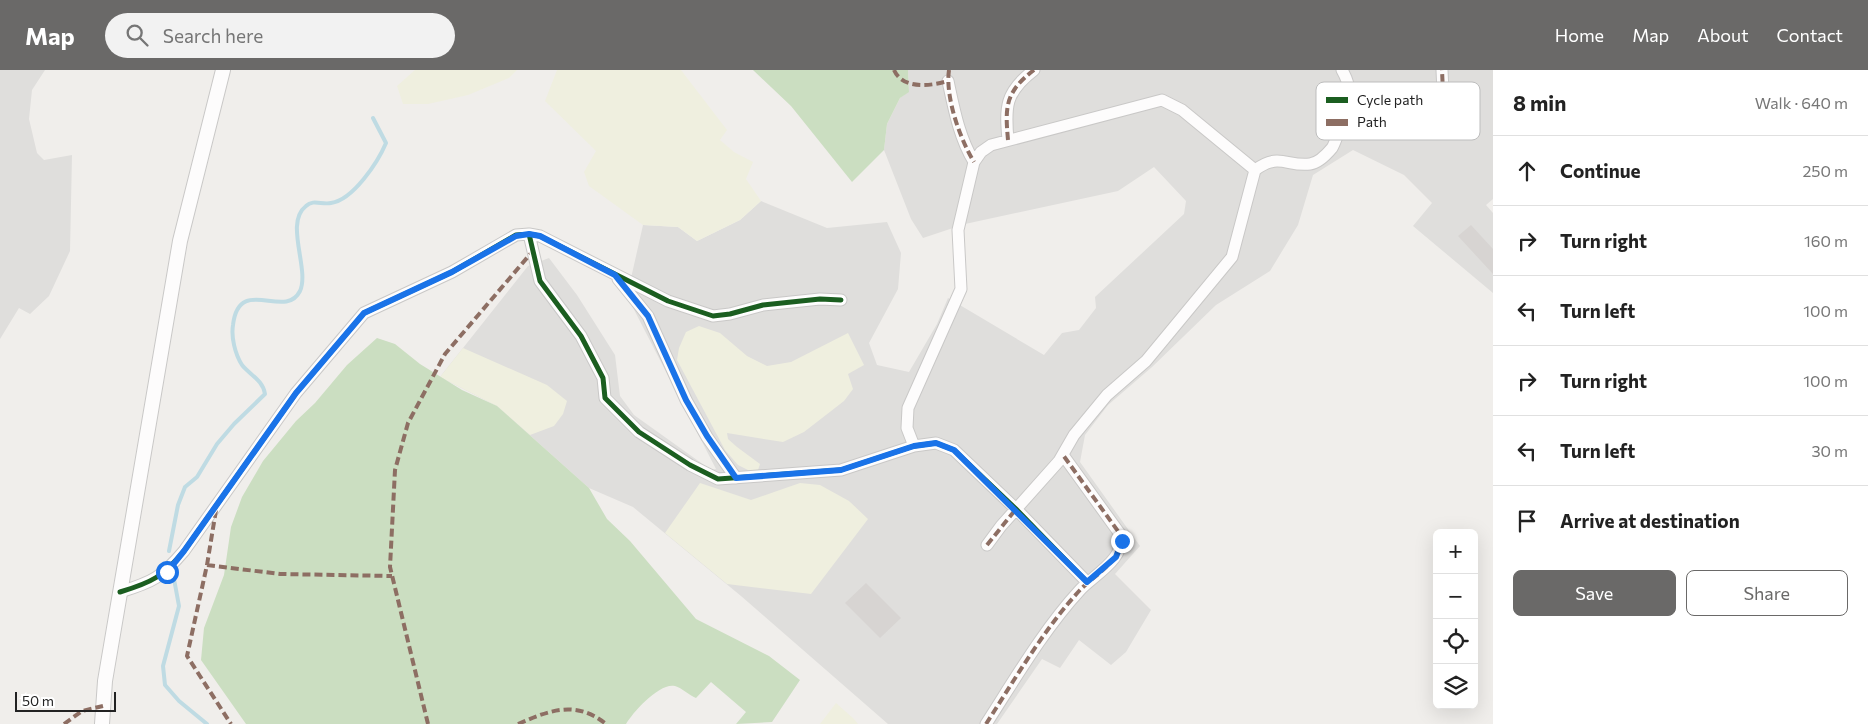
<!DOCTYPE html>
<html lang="en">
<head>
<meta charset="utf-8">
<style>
	:root { --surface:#fff; --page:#f2f2f2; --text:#222; --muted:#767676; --line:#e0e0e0; --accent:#6a6968 }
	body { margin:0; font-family:Commissioner,sans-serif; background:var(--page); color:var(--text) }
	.controls { position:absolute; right:15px; bottom:15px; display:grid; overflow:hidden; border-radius:8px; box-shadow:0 5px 20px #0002 }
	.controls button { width:45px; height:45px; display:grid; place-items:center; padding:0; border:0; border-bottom:1px solid var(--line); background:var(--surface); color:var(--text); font:25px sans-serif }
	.scale { position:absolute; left:15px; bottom:12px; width:101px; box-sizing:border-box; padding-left:5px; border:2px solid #222; border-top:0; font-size:14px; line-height:18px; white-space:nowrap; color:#222; -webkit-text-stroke:4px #fff; paint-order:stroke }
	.stop { position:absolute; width:15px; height:15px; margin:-11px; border:4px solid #1a73e8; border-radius:50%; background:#fff }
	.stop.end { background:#1a73e8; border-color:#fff; box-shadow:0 1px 5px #0008 }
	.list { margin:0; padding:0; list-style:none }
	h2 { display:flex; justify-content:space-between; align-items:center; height:65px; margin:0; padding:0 20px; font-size:21px }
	h2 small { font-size:16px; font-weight:400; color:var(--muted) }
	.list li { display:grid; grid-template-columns:32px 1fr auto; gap:15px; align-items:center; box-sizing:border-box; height:70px; padding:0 20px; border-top:1px solid var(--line) }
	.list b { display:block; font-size:19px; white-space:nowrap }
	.list em { font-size:16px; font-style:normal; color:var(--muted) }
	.actions { display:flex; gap:10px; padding:15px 20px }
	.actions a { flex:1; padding:11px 0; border:1px solid var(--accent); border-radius:8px; text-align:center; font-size:18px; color:var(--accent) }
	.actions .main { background:var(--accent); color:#fff }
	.icon { flex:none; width:28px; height:28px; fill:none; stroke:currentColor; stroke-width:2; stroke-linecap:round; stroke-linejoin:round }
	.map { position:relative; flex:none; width:1493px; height:654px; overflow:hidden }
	header { display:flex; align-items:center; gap:30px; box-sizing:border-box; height:70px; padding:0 25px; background:var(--accent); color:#fff }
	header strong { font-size:24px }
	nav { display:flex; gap:28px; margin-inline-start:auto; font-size:18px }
	.search { width:350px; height:45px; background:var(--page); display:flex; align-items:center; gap:12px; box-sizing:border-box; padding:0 18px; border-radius:28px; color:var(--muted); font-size:19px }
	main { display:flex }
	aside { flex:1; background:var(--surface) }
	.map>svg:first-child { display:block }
	.residential { fill:#dfdedc }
	.farmland { fill:#efefdf }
	.forest { fill:#cbdec1 }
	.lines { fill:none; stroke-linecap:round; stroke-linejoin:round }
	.stream { stroke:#bfdbe3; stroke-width:4 }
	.building { fill:#d7d4d2 }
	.minor-casing { stroke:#c9c8c7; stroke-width:13 }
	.tertiary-casing { stroke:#c9c8c7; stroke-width:16 }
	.minor { stroke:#fdfcfc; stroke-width:11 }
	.tertiary { stroke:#fdfcfc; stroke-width:14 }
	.quiet { stroke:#8d6e63; stroke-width:4; stroke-dasharray:8 4; stroke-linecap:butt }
	.cycleway-casing { stroke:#fff; stroke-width:8 }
	.cycleway { stroke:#1b5e20; stroke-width:5 }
	.route { stroke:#1a73e8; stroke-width:6 }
	.key { fill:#fff; stroke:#bdbdbd; stroke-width:1 }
	.key-label { font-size:14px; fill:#222 }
</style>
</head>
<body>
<header>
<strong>Map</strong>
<div class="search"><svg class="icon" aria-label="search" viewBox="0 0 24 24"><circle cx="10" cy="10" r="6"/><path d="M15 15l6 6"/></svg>Search here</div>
<nav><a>Home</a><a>Map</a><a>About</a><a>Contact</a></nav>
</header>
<main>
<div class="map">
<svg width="1493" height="654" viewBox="0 0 1493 654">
	<rect width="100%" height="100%" fill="#f0eeeb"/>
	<path class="residential" d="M0,0h45l-13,20 -3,29 8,34 7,7 28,-5 -2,96 -21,45 -19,18 -11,-6 -19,31z
		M908,0h585v129l-7,6 7,8v80l-80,-67 19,-23 -28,-28 -51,-25 -40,25 -15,50 -28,46 -54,34 -64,62 -44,38 -23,30 -5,27 60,84 -25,28 36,36 -25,42 -15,13 -32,-25 -19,28 -18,-9 -45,65h-109l-147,-128 -108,-89 -44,-19 -92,-82 -57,-29 88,-111 21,-8 28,37 38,60 5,41 14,19 77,55 5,-1 -89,-173 16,-71 35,2 19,14 43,-21 21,-19 66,27 60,-6 14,31 -3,36 -29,54 8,22 32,7 28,-48 11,-26 96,57 18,-22 17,-3 17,-22 -1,-11 89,-83 2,-13 -32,-34 -36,24 -153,33 -42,14 -12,-19 -27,-69 3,-26 13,-26 9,-7z"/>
	<path class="farmland" d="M415,0h102l-8,8 -41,17 -40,9h-25l-6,-18z
		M557,0h124l46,60 -7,10 14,12 19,10 -7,17 15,22 -21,19 -43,21 -19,-14 -35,-2 -54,-39 -5,-14 12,-21 -51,-50z
		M699,256l21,7 27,23 20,10 24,-4 57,-29 16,32 -16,9 5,15 -9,12 -40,31 -21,10 -56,-9 1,6 9,8 23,17 -2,6 -8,1 -12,-6 -13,-15 -48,-90 2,-12 7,-16z
		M463,278l84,37 20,16 -4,13 -9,12 -24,9 -33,-29 -57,-29z
		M700,413l51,17 49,-17 20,2 29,16 19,18 -57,75 -84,-10 -62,-51z
		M836,633l18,16 4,5h-38z"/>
	<path class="forest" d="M753,0h155l1,22 -9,6 -13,26 -3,26 -32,32 -61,-76z
		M377,268l18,6 25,20 42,26 35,16 92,82 18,31 23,22 66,78 73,37 31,24 -28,42 -36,2 10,-12 -35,-30 -15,16c-7,-3 -14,-10 -21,-12 -15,-4 -42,26 -49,38h-380l-45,-64 3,-32 20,-53 7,-48 11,-30 21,-36 33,-40 19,-18 32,-38z"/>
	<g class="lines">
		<path class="stream" d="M169,481l9,-46 7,-18 12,-10 20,-33 17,-20 31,-30c-2,-14 -15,-19 -23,-29 -7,-11 -11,-28 -9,-40 6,-51 52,-4 67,-34 10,-22 -16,-68 6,-85 7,-7 16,-1 25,-3 22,-3 47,-41 55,-60l-13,-25
			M174,509l5,27 -16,60 2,19 14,16 28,23"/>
	</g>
	<path class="building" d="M1471,155l22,24v25l-35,-38z
		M866,513l35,35 -21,20 -35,-35z"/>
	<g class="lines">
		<g class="minor-casing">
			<path id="minor" d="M948,11c6,28 11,56 26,81
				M1441,48l2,-26 -1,-22
				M1008,70c-3,-33 -3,-48 26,-70
				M529,164l11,47 41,55 22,42 2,20 34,34 51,33 28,14 123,-9 73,-24 22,-3 18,7 62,59 71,73
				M618,209l30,37 38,84 21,37 29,41
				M914,376l-7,-18 1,-20 53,-119 -3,-59 16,-68 7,-10 10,-7 171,-45 20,10 73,60
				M987,475l14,-19 58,-65 15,-26 33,-40 39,-34 86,-104 23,-87c24,-18 32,-3 55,-6 8,-1 17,-10 22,-16 5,-8 16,-46 17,-56 0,-8 -3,-15 -7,-22
				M120,522c33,-10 42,-15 64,-41l112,-158 68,-80 88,-41 64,-37 13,-1 11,2 128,65 45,15 17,-2 33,-9 57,-6 21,1
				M986,654c29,-45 58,-95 94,-134 14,-15 47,-32 40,-56l-57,-79"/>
		</g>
		<g class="tertiary-casing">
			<path id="tertiary" d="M102,654l3,-43 75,-440 43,-171"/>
		</g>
		<use href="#minor" class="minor"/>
		<use href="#tertiary" class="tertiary"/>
		<path class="quiet" d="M894,0c9,20 37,16 54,11
			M949,0c-4,27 11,69 25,92
			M1441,48l2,-26 -1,-22
			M1008,70c-3,-33 -3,-48 26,-70
			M216,440l-9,55 -20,91 44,68
			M987,475l29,-36 2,2
			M207,495l73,9 112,2
			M64,654l18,-13 21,-5
			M428,654l-38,-157 5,-97 13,-47 37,-69 87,-102
			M518,654c32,-14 58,-24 88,0
			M986,654c29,-45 58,-95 94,-134 14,-15 47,-32 40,-56l-57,-79"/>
		<g class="cycleway-casing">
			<path id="cycleway" d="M529,164l11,47 41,55 22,42 2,20 34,34 51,33 28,14 123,-9 73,-24 22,-3 18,7 62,59 71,73
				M120,522c33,-10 42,-15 64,-41l112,-158 68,-80 88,-41 64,-37 13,-1 11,2 128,65 45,15 17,-2 33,-9 57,-6 21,1"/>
		</g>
		<use href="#cycleway" class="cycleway"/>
	</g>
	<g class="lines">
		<path class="route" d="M167,502l17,-21 112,-158 68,-80 88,-41 64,-36 13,-2 11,2 75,39 33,41 38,84 21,36 29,42 105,-8 73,-24 22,-3 18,7 133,132 29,-25 6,-16"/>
	</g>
	<rect x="1316" y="12" width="164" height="58" rx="8" class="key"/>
	<rect x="1326" y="27" width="22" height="6" fill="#1b5e20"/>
	<rect x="1326" y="49" width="22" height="7" fill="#8d6e63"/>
	<g class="key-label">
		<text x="1357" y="35">Cycle path</text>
		<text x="1357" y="57">Path</text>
	</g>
</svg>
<div class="controls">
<button>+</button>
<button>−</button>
<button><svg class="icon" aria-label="locate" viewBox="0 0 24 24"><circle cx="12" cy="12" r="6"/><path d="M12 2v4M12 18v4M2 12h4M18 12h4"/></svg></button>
<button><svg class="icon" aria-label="layers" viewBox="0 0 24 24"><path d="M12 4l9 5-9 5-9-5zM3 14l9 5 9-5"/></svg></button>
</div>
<div class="scale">50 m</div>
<div class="stop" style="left:167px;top:502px"></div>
<div class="stop end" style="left:1122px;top:471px"></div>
</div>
<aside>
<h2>8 min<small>Walk · 640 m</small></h2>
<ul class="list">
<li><svg class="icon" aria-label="ahead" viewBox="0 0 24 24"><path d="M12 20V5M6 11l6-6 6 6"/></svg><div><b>Continue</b></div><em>250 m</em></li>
<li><svg class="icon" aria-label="right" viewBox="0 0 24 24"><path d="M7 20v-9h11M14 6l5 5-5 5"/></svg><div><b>Turn right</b></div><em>160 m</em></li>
<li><svg class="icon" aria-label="left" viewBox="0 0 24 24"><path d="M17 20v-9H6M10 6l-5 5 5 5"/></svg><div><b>Turn left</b></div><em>100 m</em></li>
<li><svg class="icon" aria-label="right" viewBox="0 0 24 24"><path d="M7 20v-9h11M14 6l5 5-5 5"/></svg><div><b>Turn right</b></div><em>100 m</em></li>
<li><svg class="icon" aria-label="left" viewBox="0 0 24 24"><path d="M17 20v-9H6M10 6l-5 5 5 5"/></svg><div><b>Turn left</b></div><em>30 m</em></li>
<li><svg class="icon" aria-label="arrive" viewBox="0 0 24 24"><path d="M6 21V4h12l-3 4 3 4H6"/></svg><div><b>Arrive at destination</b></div></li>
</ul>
<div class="actions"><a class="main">Save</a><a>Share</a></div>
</aside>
</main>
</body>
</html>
